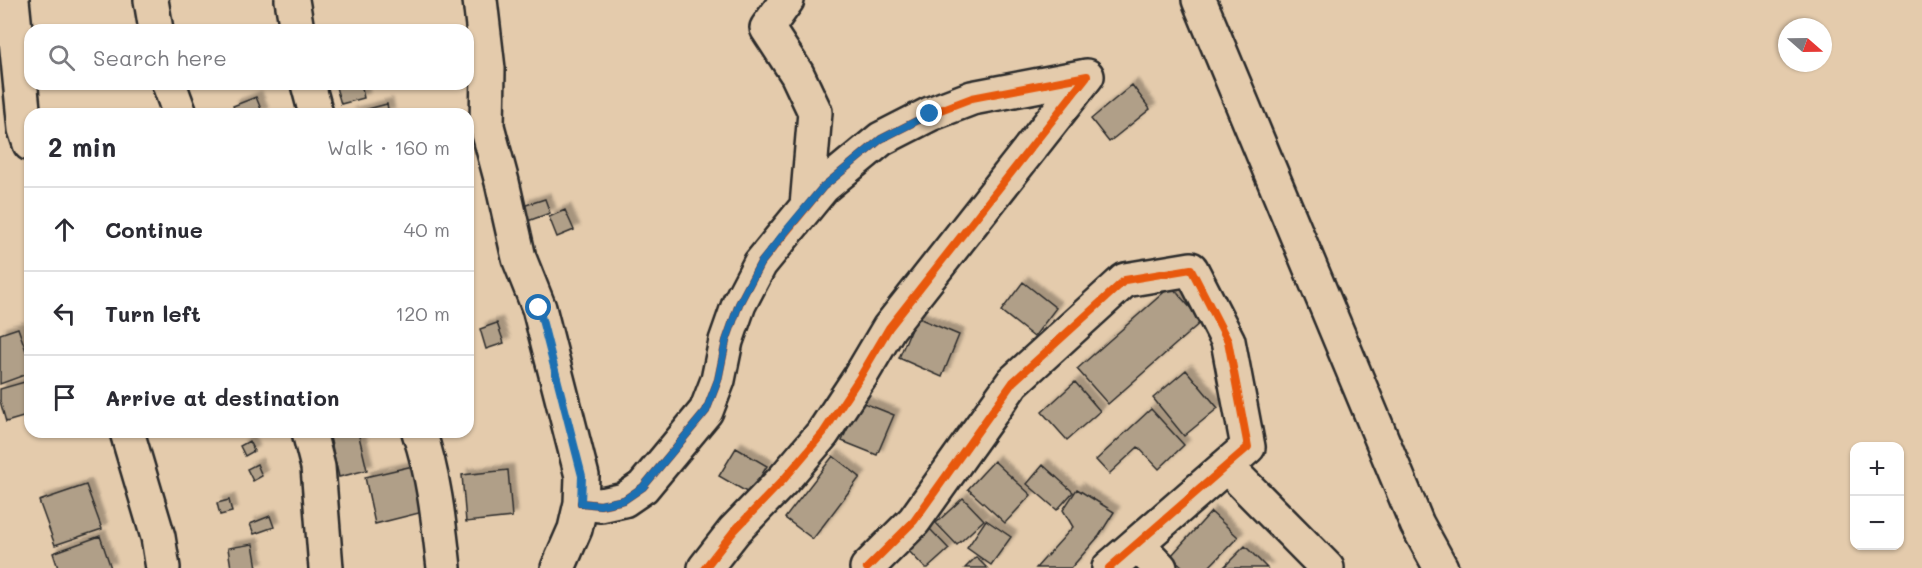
<!DOCTYPE html>
<html lang="en">
<head>
<meta charset="utf-8">
<style>
	:root { --surface:#fff; --page:#f2f2f3; --text:#2b2b33; --muted:#7c7c81; --line:#e1e1e2 }
	body { margin:0; font-family:Mali,sans-serif; background:var(--page); color:var(--text) }
	.controls { position:absolute; right:18px; bottom:18px; display:grid; overflow:hidden; border-radius:12px; box-shadow:0 2px 4px #0004 }
	.controls button { width:54px; height:54px; display:grid; place-items:center; padding:0; border:0; border-bottom:2px solid var(--line); background:var(--surface); color:var(--text); font:30px sans-serif }
	.compass { position:absolute; left:1778px; top:18px; width:54px; height:54px; border-radius:50%; background:var(--surface); box-shadow:0 2px 4px #0004; rotate:110deg }
	.stop { position:absolute; width:18px; height:18px; margin:-14px; border:4px solid #1f6fb2; border-radius:50%; background:#fff }
	.stop.end { background:#1f6fb2; border-color:#fff; box-shadow:0 2px 6px #0008 }
	.list { margin:0; padding:0; list-style:none }
	h2 { display:flex; justify-content:space-between; align-items:center; height:78px; margin:0; padding:0 24px; font-size:26px }
	h2 small { font-size:20px; font-weight:400; color:var(--muted) }
	.list li { display:grid; grid-template-columns:39px 1fr auto; gap:18px; align-items:center; box-sizing:border-box; height:84px; padding:0 24px; border-top:2px solid var(--line) }
	.list b { display:block; font-size:22px; white-space:nowrap }
	.list em { font-size:20px; font-style:normal; color:var(--muted) }
	.icon { flex:none; width:33px; height:33px; fill:none; stroke:currentColor; stroke-width:2; stroke-linecap:round; stroke-linejoin:round }
	.map { position:relative; flex:none; width:1922px; height:568px; overflow:hidden }
	.search { position:absolute; background:var(--surface); box-shadow:0 2px 4px #0004; left:24px; top:24px; width:450px; height:66px; display:flex; align-items:center; gap:15px; box-sizing:border-box; padding:0 21px; border-radius:18px; color:var(--muted); font-size:22px }
	.panel { position:absolute; background:var(--surface); box-shadow:0 2px 4px #0004; left:24px; top:108px; width:450px; height:330px; border-radius:18px }
	.map>svg:first-child { display:block }
	.building { fill:#b09f88; stroke:#2b2b2b; stroke-width:1.5; filter:url(#shadow) }
	.lines { fill:none; stroke-linecap:round; stroke-linejoin:round }
	.minor-casing { stroke:#2b2b2b; stroke-width:38 }
	.major-casing { stroke:#2b2b2b; stroke-width:38 }
	.minor { stroke:#e4cbac; stroke-width:33 }
	.major { stroke:#e4cbac; stroke-width:33 }
	.cycleway-casing { stroke:#e4cbac; stroke-width:11 }
	.cycleway { stroke:#e8590c; stroke-width:8 }
	.route { stroke:#1f6fb2; stroke-width:8 }
</style>
</head>
<body>
<div class="map">
<svg width="1922" height="568" viewBox="0 0 1922 568">
	<defs>
		<filter id="shadow"><feDropShadow dx="5.5" dy="-5.5" stdDeviation="1.5" flood-color="#0004"/></filter>
	</defs>
	<rect width="100%" height="100%" fill="#e4cbac"/>
	<filter id="ink" filterUnits="userSpaceOnUse"><feTurbulence type="fractalNoise" baseFrequency=".0167" numOctaves="2"/><feDisplacementMap in="SourceGraphic" scale="12" xChannelSelector="R" yChannelSelector="G"/><feConvolveMatrix kernelMatrix="1 2 1 2 8 2 1 2 1" color-interpolation-filters="sRGB"/></filter>
	<g filter="url(#ink)">
		<path class="building" d="M335,84h26l3,14 -23,6z
			M1132,85l18,24 -41,33 -18,-23z
			M256,97l7,17h-27l-3,-8z
			M387,104l2,10h-40z
			M545,199l5,14 -22,8 -5,-15z
			M565,210l9,20 -17,7 -8,-20z
			M1023,282l33,26 -22,29 -33,-26z
			M1171,286l31,35 -94,83 -31,-35z
			M916,317l43,18 -17,42 -43,-19z
			M497,323l7,20 -18,6 -6,-20z
			M18,328l12,34v11l-30,11v-50z
			M1186,370l32,38 -34,28 -31,-38z
			M28,381l2,34 -24,7 -6,-21v-12z
			M1075,382l25,29 -33,29 -25,-28z
			M859,401l35,14 -17,40 -35,-14z
			M1151,409l33,36 -25,24 -21,-22 -29,27 -13,-14z
			M349,432h9l9,38 -28,7 -9,-40z
			M249,441l5,10 -9,5 -5,-10z
			M736,448l31,18 -17,28 -31,-18z
			M833,456l27,21 -47,62 -28,-21z
			M994,461l37,34 -26,28 -37,-34z
			M257,464l5,12 -9,5 -6,-12z
			M1043,465l30,27 -16,18 -30,-26z
			M413,466l10,46 -48,12 -10,-47z
			M508,470l4,47 -46,5 -4,-47z
			M86,485l16,44 -47,16 -16,-44z
			M1077,489l37,23 -15,24 -28,32h-35l37,-41 -10,-17z
			M963,498l21,22 -27,25 -21,-22z
			M229,500l3,12 -12,3 -3,-12z
			M1211,512l27,25 -30,31h-24l-13,-12z
			M270,516l4,11 -20,7 -4,-10z
			M986,520l25,17 -20,28 -24,-17z
			M929,528l20,21 -21,19h-3l-18,-19z
			M100,536l11,32h-53l-5,-15z
			M253,544l4,24h-26l-3,-20z
			M1245,546l22,22h-44z
			M976,557l11,11h-22z"/>
		<g class="lines">
			<g class="minor-casing">
				<path id="minor" d="M151,0l5,30
					M292,0l5,30
					M480,0l8,69 -1,57 15,56 17,76 20,50 43,168 -1,27 -6,26 -17,39
					M787,0l-20,28 30,46 18,38 -8,94
					M1199,0l218,524 24,44
					M169,84l11,30
					M308,84l8,30
					M309,432l9,35 8,101
					M419,432c15,43 20,91 25,136
					M1226,466l101,102
					M581,503l20,2 23,-5 19,-13 63,-76 12,-31 8,-39 13,-37 21,-40 63,-77 58,-48 49,-25 42,-16 115,-22 -198,252 -29,49 -37,56 -39,46 -50,52 -29,37
					M1137,544l23,24
					M867,568l47,-47 99,-139 112,-102 66,-11 37,72 20,106 -139,121"/>
			</g>
			<g class="major-casing">
				<path id="major" d="M12,0l13,129 5,15
					M127,432l31,105 5,31"/>
			</g>
			<use href="#minor" class="minor"/>
			<use href="#major" class="major"/>
			<g class="cycleway-casing">
				<path id="cycleway" d="M581,503l20,2 23,-5 19,-13 63,-76 12,-31 8,-39 13,-37 21,-40 63,-77 58,-48 49,-25 42,-16 115,-22 -198,252 -29,49 -37,56 -39,46 -50,52 -29,37
					M867,568l47,-47 99,-139 112,-102 66,-11 37,72 20,106 -139,121"/>
			</g>
			<use href="#cycleway" class="cycleway"/>
		</g>
	</g>
	<g class="lines" filter="url(#ink)">
		<path class="route" d="M539,308l43,168 -1,27 19,2 24,-5 19,-13 63,-76 12,-31 8,-39 13,-37 21,-40 27,-34 36,-43 58,-48 49,-25"/>
	</g>
</svg>
<div class="controls">
<button>+</button>
<button>−</button>
</div>
<svg class="compass" viewBox="-18 -18 36 36"><path d="M0-13l5 13h-10z" fill="#e53935"/><path d="M0 13l5-13h-10z" fill="#7c7c81"/></svg>
<div class="stop" style="left:539px;top:308px"></div>
<div class="stop end" style="left:930px;top:114px"></div>
<div class="search"><svg class="icon" aria-label="search" viewBox="0 0 24 24"><circle cx="10" cy="10" r="6"/><path d="M15 15l6 6"/></svg>Search here</div>
<section class="panel">
<h2>2 min<small>Walk · 160 m</small></h2>
<ul class="list">
<li><svg class="icon" aria-label="ahead" viewBox="0 0 24 24"><path d="M12 20V5M6 11l6-6 6 6"/></svg><div><b>Continue</b></div><em>40 m</em></li>
<li><svg class="icon" aria-label="left" viewBox="0 0 24 24"><path d="M17 20v-9H6M10 6l-5 5 5 5"/></svg><div><b>Turn left</b></div><em>120 m</em></li>
<li><svg class="icon" aria-label="arrive" viewBox="0 0 24 24"><path d="M6 21V4h12l-3 4 3 4H6"/></svg><div><b>Arrive at destination</b></div></li>
</ul>
</section>
</div>
</body>
</html>
